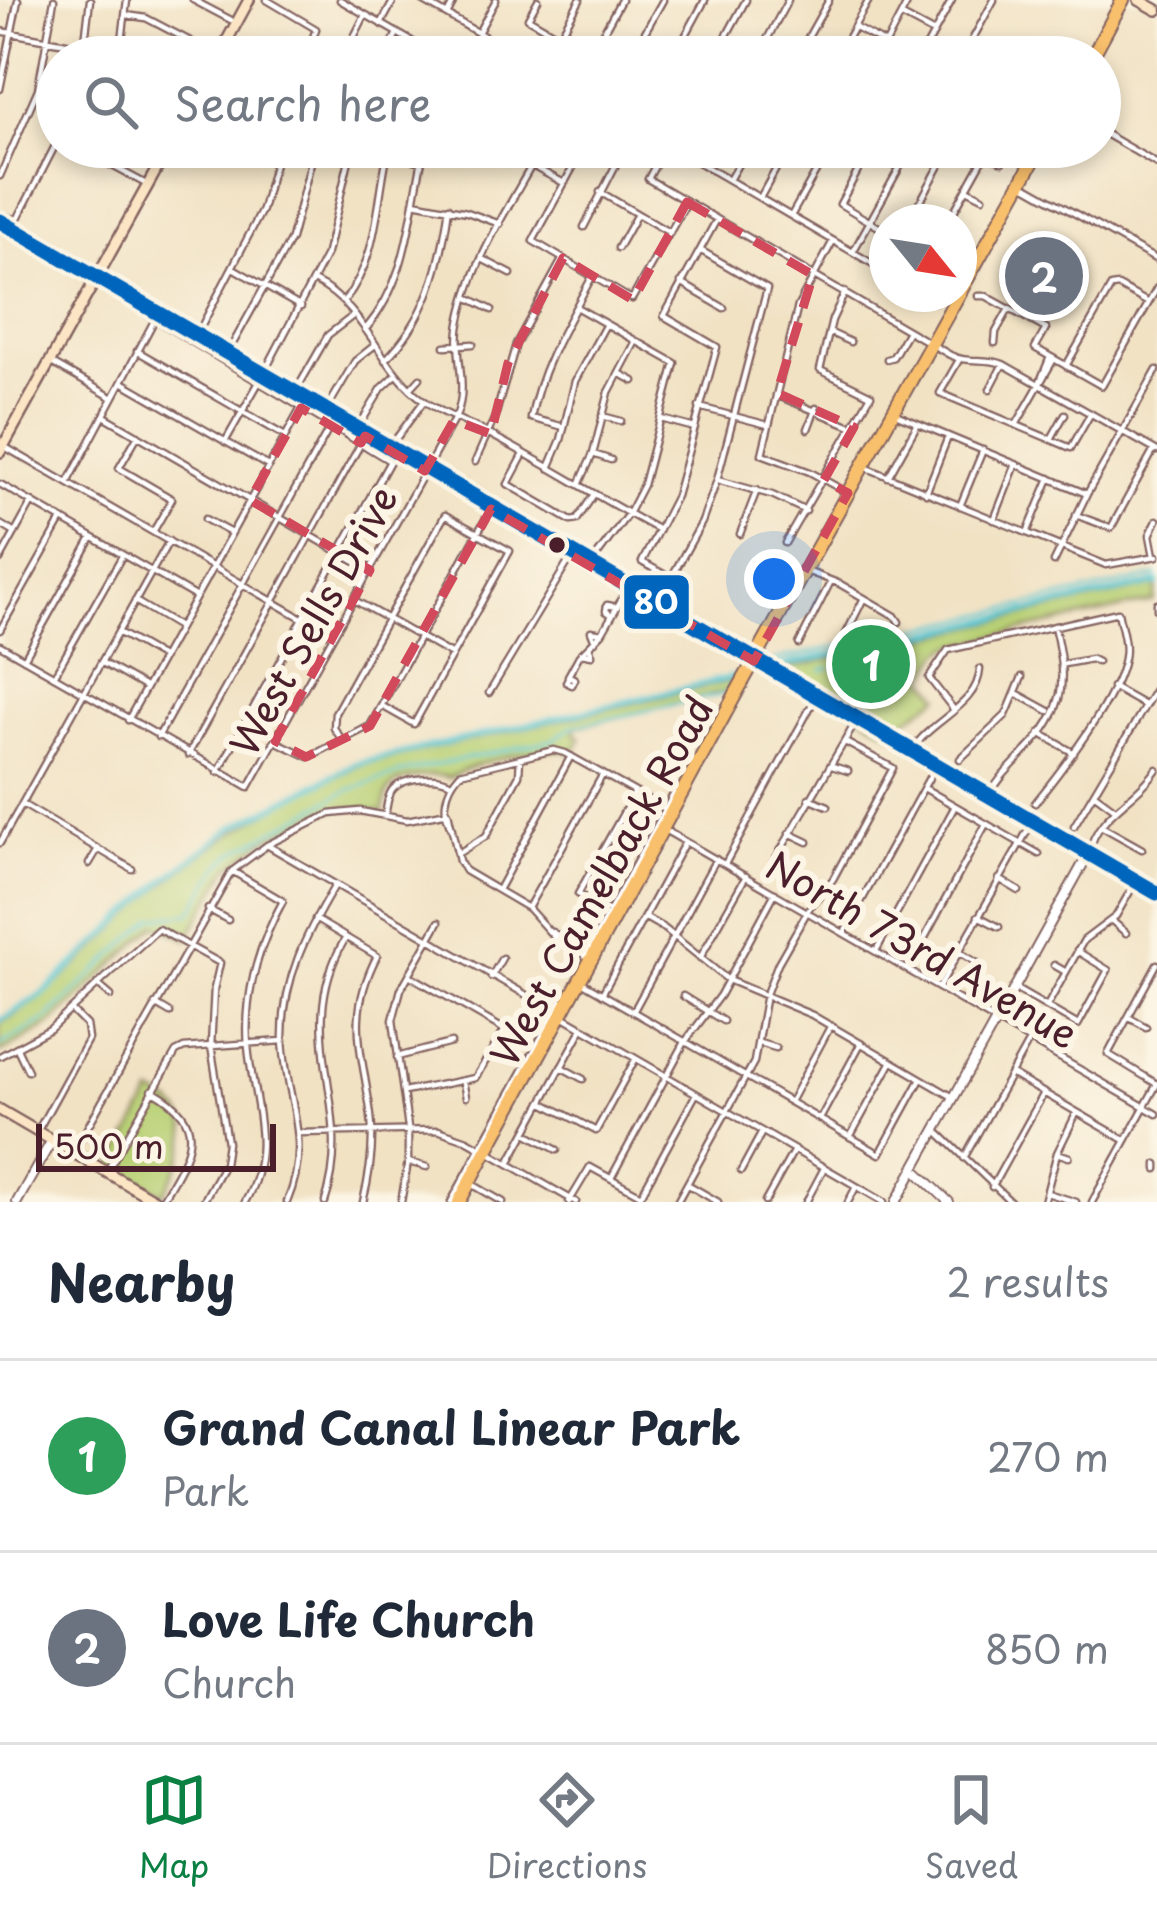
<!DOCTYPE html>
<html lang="en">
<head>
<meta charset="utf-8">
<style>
	:root { --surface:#fff; --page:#f2f2f3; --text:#1f2937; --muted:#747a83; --line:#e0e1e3; --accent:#0b8043 }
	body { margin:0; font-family:"Playpen Sans",sans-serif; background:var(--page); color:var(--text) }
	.compass { position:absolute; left:869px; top:204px; width:108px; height:108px; border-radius:50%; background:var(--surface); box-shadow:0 6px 18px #0003; rotate:120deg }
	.scale { position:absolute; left:36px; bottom:30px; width:240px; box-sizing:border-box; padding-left:12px; border:6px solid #4a1f2b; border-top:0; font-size:33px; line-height:42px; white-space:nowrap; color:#4a1f2b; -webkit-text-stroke:9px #fcf5e5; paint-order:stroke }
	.you { position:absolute; left:774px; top:579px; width:42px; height:42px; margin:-30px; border:9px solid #fff; border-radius:50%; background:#1a73e8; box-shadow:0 0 0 18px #1a73e833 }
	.badge { display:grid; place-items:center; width:78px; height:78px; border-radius:50%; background:var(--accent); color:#fff; font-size:39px; font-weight:700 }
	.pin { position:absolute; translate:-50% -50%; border:6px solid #fff; box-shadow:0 3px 12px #0006 }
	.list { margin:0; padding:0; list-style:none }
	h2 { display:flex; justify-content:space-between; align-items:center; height:156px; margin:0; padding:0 48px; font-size:51px }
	h2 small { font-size:39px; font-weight:400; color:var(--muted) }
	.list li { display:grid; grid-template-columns:78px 1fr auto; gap:36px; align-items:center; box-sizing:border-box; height:192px; padding:0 48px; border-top:3px solid var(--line) }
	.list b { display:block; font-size:45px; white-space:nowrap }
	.list p { margin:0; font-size:39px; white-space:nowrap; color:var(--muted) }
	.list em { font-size:39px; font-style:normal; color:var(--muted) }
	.icon { flex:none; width:66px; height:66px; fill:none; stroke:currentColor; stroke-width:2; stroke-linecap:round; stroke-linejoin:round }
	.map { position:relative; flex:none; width:1157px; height:1202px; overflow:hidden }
	.search { position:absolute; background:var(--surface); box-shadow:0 6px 18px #0003; left:36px; right:36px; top:36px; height:132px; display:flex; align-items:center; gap:30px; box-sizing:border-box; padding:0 42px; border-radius:66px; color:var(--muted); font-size:45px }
	.sheet { height:540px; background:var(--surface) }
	nav { display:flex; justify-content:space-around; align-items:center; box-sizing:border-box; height:168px; border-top:3px solid var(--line); background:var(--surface); font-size:33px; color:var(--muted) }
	nav a { display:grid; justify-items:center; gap:6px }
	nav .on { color:var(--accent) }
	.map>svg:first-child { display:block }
	.green { fill:#b8d075; stroke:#817850; stroke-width:3 }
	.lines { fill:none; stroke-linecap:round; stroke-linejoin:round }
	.stream { stroke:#5dc9d4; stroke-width:3 }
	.canal { stroke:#5dc9d4; stroke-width:6 }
	.minor-casing { stroke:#846361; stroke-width:9 }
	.tertiary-casing { stroke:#846361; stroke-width:12 }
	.secondary-casing { stroke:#846361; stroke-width:14 }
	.primary-casing { stroke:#846361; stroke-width:16 }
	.minor { stroke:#fff; stroke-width:4.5 }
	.tertiary { stroke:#fff; stroke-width:8 }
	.secondary { stroke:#fce5c4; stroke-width:9 }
	.primary { stroke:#f8bf6c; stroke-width:12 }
	.bus-1-casing { stroke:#fcf5e5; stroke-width:24 }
	.bus-1 { stroke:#0065bd; stroke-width:15 }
	.marked { fill:none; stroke:#d1495b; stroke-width:9; stroke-dasharray:24 15; stroke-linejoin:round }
	.bus-dot { fill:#4a1f2b; stroke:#fcf5e5; stroke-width:4.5 }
	.labels { text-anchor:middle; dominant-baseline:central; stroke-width:12; stroke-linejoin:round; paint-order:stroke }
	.street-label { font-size:39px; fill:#4a1f2b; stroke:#fcf5e5 }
	.line-badge { stroke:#fcf5e5; stroke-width:4.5 }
	.badge-label { font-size:33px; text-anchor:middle; font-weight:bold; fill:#fff }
</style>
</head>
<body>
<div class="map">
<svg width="1157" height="1202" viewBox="0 0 1157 1202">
	<rect width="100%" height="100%" fill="#fcf5e5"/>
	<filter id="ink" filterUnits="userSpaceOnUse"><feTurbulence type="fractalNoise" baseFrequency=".00833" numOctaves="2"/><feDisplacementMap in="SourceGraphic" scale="24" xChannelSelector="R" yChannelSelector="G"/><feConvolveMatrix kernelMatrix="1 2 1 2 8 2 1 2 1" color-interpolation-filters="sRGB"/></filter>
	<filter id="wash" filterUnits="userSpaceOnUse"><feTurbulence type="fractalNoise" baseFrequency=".004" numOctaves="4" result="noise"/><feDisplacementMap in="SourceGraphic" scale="48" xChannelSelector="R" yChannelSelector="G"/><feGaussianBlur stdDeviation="2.7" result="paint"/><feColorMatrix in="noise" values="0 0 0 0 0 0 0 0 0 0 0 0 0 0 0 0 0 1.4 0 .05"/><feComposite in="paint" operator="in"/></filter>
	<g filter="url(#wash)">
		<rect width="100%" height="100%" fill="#f1e2c4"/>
		<path class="green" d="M1157,585l-3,16 -202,45 -10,6 -17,25 15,19 -38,27 -7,12 -107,-62 2,-5z
			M736,680l-6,11 -154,36 -1,7 6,4 -8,16c-22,-12 -103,9 -123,24 -15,-5 -52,-2 -62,13 -3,6 -3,14 -5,21l-37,-5 -18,3 -64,31 -35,27 -42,71 -31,-14 -105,99 -51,29v-29c62,-36 109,-91 162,-138 59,-52 127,-88 198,-121z
			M152,1094c56,19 32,64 11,100l-50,-29z"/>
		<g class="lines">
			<path class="stream" d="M773,661l384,-85
				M822,670l8,-2
				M0,1045l44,-24 109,-103 38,-5 27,-45 15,-15 116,-63 55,-18 149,-32 18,-13 153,-33"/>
			<path class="canal" d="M777,667l380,-84
				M0,1021l44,-28 122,-114 66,-51 124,-64 383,-88"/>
		</g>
	</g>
	<g filter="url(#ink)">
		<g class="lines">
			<g class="minor-casing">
				<path id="minor" d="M193,0l38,20
					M267,0l49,29 -10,28
					M340,0l99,57
					M421,0l99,57
					M538,0l-10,18 67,39
					M126,15l20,3 67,35
					M447,15l8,-15
					M902,16l32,17
					M381,24l13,-24
					M854,27l32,17
					M0,31l143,26
					M478,33l18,-33
					M682,43l26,14
					M641,45l21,12
					M591,55l30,-55
					M83,57l7,-57
					M120,57l7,-57
					M344,57l21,-42
					M385,57l11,-22
					M548,57l32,-57
					M631,57l32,-57
					M674,57l31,-57
					M715,57l31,-57
					M780,57l-17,-10 25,-47
					M797,57l32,-57
					M837,57l32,-57
					M879,57l30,-57
					M921,57l31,-57
					M972,57l-7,-4 29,-53
					M0,89l18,-89
					M1100,131l57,33
					M77,147l69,37
					M156,147l5,3
					M369,147l52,15
					M584,147l-51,94 91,54 8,4 55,-97
					M665,147l-17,32 302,176c17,9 35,2 53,9l154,87
					M672,147l215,125
					M871,147l-31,57 47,28
					M986,154l16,8
					M699,163l8,-16
					M532,166l32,17
					M0,176l38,-87 16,-89
					M729,180l19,-33
					M1021,183l136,77
					M967,189l16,8
					M600,192l70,41
					M760,198l28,-51
					M414,202l53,10 33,12
					M0,214l17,6 40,-78
					M791,216l39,-69
					M909,222l41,-75
					M948,222l42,-75
					M584,227l41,-80
					M959,230l3,2
					M833,241l-35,65 -36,148 48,18 38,21
					M618,248l19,-34
					M853,252l58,-105
					M482,259l29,15
					M233,268l68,39
					M315,282c48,23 63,81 103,114 23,19 48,25 73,39 57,30 111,65 168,95
					M681,283l43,25
					M925,294l9,8
					M978,296h8l60,33 -11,19 67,38 55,-98
					M467,297l25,13
					M344,301c36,-44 32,-101 45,-154
					M576,307l99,56 -32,122 -15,29 -38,51
					M144,313l246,148 -172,311
					M190,323l60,38
					M365,330c46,-54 44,-117 60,-183
					M829,332l21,10
					M197,335l65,-125 17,-63
					M995,343l1,-11 13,-23
					M445,346l28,-2
					M230,349l61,-110 24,-92
					M137,351l148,85
					M887,359l6,-2 15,-26
					M385,360c43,-42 56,-94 64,-153
					M959,360l-19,33 131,55 20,-35
					M50,362l63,36
					M1066,366l45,-79 7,-1 29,16
					M265,371l62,-118 25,-106
					M619,373l15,8
					M122,382l146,84
					M1039,384l11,-27
					M297,389l31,-54 26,-20
					M410,389l10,-11
					M990,389l13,-25
					M776,395l78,32
					M328,407l27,-46 20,-16
					M699,407l69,18
					M893,413l194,81
					M602,416l19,5
					M106,417l264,153
					M661,419l34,9
					M1016,425l38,-66
					M564,427l-33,-9c10,-53 36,-94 61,-141
					M358,428l24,-40 14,-13
					M808,429l8,-21
					M138,435l-19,33 53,31 -19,33
					M1051,439l14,-25
					M225,442l33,-58
					M392,444l32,-43
					M5,447l328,189
					M524,454l-16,30 63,37 6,-1 17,-26
					M593,454l18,6
					M475,462l20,-45 21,-73 46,-84
					M865,467l241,98 51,-9
					M549,468l12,-28 14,-59 31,-57
					M888,477l29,-52
					M717,480l55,15 34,16
					M68,483l87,-164
					M0,484l196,113
					M579,485l14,-31 16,-62 27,-51
					M926,493l22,-56
					M960,506l23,-56
					M1076,515l35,13 43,-78
					M205,519l26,14
					M994,520l22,-56
					M0,524l15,9
					M1027,533l23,-55
					M740,534l17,-44
					M785,543l86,-148 -51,-25 12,-50 13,-28
					M1154,556l-4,-21 7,-15
					M0,560l32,-58
					M1054,562l33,-68 70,-124
					M809,572l31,12 55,32 4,6
					M671,578l31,-56 15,-42 50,-191 -67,-39
					M685,586l-43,-24 34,-66 41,-149 -53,-31 53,-97
					M354,600l98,55
					M135,601l42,25
					M1157,603v7
					M612,615l-6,-4 1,-6 10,2
					M0,630l62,-110
					M118,632l45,26
					M846,634l18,-36
					M595,641l-4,-10 11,2
					M799,644l32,-63
					M0,645l249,142 208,-373c11,-30 -2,-55 2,-85 10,-65 52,-125 83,-182
					M581,653l11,2 -3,-9
					M24,659l68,-121
					M101,662l42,24
					M1064,664l27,-5 6,3
					M54,676l68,-120
					M568,676l11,-20 23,-23 26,-45
					M569,676l6,3 -3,6 -6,-3z
					M1112,687l32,18
					M489,693l83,-137
					M1018,694l31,17
					M954,710l-25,-32 19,-28 170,-38c3,15 9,31 6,46 -6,39 -64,114 -89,145
					M128,720l177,-319
					M1040,733l34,20
					M158,737l172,-310
					M342,740l-8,-12 1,-15 110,-198 65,36 -96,173 -32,-18
					M275,741l34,16 61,-31 121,-217
					M912,751c17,-31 66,-44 68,-82
					M188,755l177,-319
					M960,759l46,-44 16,-38
					M832,766l16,5
					M924,788l115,66
					M1095,794l19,14
					M989,796c10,-19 23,-30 37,-45 41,-41 41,-73 28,-125
					M809,798l19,8
					M22,804l110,65
					M448,812l11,49 6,10 63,37 26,29 36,20
					M385,816c2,-8 2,-22 9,-28 12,-11 44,-13 57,-5
					M1074,826l83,-140
					M1101,826l41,23
					M452,829c-11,-18 -7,-40 8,-56l94,-23 11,3 102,57
					M663,829l494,285
					M789,833l19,9
					M0,843l169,-302
					M267,845l617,357
					M1089,853c8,-41 47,-52 68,-84
					M457,854l29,-18 33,-61 1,-16
					M89,864l9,-15
					M725,864l91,-167
					M232,871l51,30c-25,45 -39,94 -35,145 5,57 28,102 -3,156
					M999,879l20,12
					M498,890l73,-134
					M818,893l-46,-28 85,-145
					M528,908l75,-134
					M208,909l20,11
					M609,911l-31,-17 56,-100
					M978,916l21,11
					M644,917l21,12 63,51 84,35 141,82
					M315,919l62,37c-32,62 -14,96 -6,160 3,28 -1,58 -8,86
					M1111,920l15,13
					M552,932l37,22
					M844,933l92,-168
					M876,951l79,-145
					M959,952l20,12
					M585,956l89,-163
					M700,958l46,-82
					M1157,964l-49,90 49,30
					M1054,965l12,7
					M908,969l78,-145
					M491,977l11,-19
					M580,981l300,173 41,-75
					M97,984l14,12
					M939,987l94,-166
					M1014,988l64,37 30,-55 -31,-19
					M602,994l83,-152
					M683,996l40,25
					M155,1004l15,9
					M1047,1006l37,-66 32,-24 20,-35
					M633,1012l83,-153
					M1128,1017l18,10
					M759,1043l17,5
					M17,1048l11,23
					M0,1056l50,-27 108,-100 62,34 -6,26 -3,57 16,97 -3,21 -21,38
					M397,1057l54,-14
					M561,1067l22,12
					M1011,1074l114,66
					M463,1082l3,15
					M152,1090c57,32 39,61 11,108
					M404,1092l71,-14 30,-48 -96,-55
					M542,1102l54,29 39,-71
					M790,1102l40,-75
					M820,1119l40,-74
					M936,1130l75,72
					M37,1132l51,-93 -2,-14 -15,-15
					M300,1133l138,-3 29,10 109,62
					M526,1133l31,17
					M850,1137l41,-74
					M73,1153l159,-282 35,-26 63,-31 30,-3 47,9 41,-8
					M1057,1153l12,4
					M964,1158l64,-115
					M408,1162l19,5
					M509,1163l72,-132
					M1157,1164v5
					M107,1171l69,-119 8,-4 99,-7
					M741,1171l20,-37
					M611,1178l74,-136 35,-47 55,-102
					M470,1183l33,19
					M687,1184l31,18
					M992,1187l52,-94
					M1047,1193l29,9
					M287,1202c27,-63 -3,-105 -4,-166 0,-57 23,-102 51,-149
					M325,1202c32,-95 -35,-169 20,-263
					M401,1202l7,-40v-34l-15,-108 8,-31 38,-67
					M451,1202l110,-201
					M569,1202l21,-35 51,28 55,-101
					M677,1202l77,-140 12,-68 12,-31 32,-56 23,-28 60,-111 -48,-26
					M765,1202l29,-52
					M806,1202l17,-32
					M848,1202l8,-15
					M1044,1202l13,-49 20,-41
					M1092,1202l64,-116"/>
			</g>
			<g class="tertiary-casing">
				<path id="tertiary" d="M914,1169l35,33
					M17,1202l35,-62
					M896,1202l193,-349"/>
			</g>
			<g class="secondary-casing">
				<path id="secondary" d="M1139,0l18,10
					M218,57l31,-57
					M0,221l1157,672
					M0,452l169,-305
					M0,1110l158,92"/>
			</g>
			<g class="primary-casing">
				<path id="primary" d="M1092,57l31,-57
					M459,1202l280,-514 302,-541"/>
			</g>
			<use href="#minor" class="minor"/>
			<use href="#tertiary" class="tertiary"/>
			<use href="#secondary" class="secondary"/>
			<use href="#primary" class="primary"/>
			<g class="bus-1-casing">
				<path id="bus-1" d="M0,221l1157,672"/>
			</g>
			<use href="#bus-1" class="bus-1"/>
		</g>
	</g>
	<path class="marked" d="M687,202l126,73 -36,118 77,34 -30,53 24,13 -94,168 -263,-152 -121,217 -64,31 -31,-16 95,-171 -120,-70 51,-92 60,35 4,-7 60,35 29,-51 37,14 17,-71 55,-105 70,42z"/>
	<circle class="bus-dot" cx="557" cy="545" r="10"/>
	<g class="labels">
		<g class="street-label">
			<text transform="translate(312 620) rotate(-61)">West Sells Drive</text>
			<text transform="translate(600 880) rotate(-61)">West Camelback Road</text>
			<text transform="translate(923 948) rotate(30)">North 73rd Avenue</text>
		</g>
	</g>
	<rect class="line-badge" x="622" y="573" width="69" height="58" rx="12" fill="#0065bd"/>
	<g class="badge-label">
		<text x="656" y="614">80</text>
	</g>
</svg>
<svg class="compass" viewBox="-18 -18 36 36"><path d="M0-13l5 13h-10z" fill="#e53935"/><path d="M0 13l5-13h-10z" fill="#747a83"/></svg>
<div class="scale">500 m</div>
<div class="you"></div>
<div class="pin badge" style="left:871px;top:664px;background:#2e9e5b">1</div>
<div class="pin badge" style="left:1044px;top:276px;background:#6b7280">2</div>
<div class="search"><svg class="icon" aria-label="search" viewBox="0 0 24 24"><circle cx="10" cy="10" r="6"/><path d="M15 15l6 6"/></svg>Search here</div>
</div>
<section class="sheet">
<h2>Nearby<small>2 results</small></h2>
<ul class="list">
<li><span class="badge" style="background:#2e9e5b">1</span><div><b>Grand Canal Linear Park</b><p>Park</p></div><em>270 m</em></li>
<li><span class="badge" style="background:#6b7280">2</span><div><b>Love Life Church</b><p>Church</p></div><em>850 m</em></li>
</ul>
</section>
<nav>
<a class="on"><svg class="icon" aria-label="map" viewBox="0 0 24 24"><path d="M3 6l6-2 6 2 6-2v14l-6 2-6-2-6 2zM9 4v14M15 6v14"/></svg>Map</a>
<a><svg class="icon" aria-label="directions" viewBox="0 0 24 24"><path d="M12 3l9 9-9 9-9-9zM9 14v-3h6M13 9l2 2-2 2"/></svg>Directions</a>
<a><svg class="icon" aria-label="saved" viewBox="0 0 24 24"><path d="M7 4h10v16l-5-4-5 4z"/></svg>Saved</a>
</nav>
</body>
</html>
